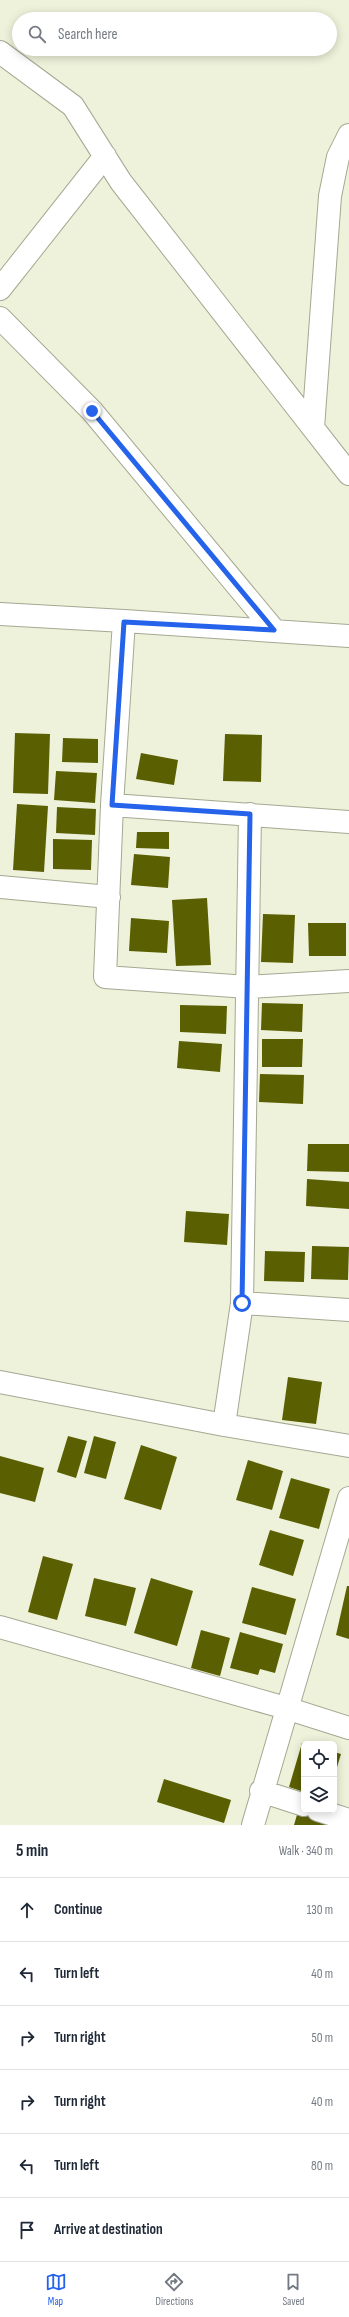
<!DOCTYPE html>
<html lang="en">
<head>
<meta charset="utf-8">
<style>
	:root { --surface:#fff; --page:#f6f6f7; --text:#1f2937; --muted:#747a83; --line:#e0e1e3; --accent:#2563eb }
	body { margin:0; font-family:"Sofia Sans Condensed",sans-serif; background:var(--page); color:var(--text) }
	.controls { position:absolute; right:12px; bottom:12px; display:grid; overflow:hidden; border-radius:6px; box-shadow:0 2px 10px #0003 }
	.controls button { width:36px; height:36px; display:grid; place-items:center; padding:0; border:0; border-bottom:1px solid var(--line); background:var(--surface); color:var(--text); font:20px sans-serif }
	.stop { position:absolute; width:12px; height:12px; margin:-9px; border:3px solid #2563eb; border-radius:50%; background:#fff }
	.stop.end { background:#2563eb; border-color:#fff; box-shadow:0 1px 4px #0008 }
	.list { margin:0; padding:0; list-style:none }
	h2 { display:flex; justify-content:space-between; align-items:center; height:52px; margin:0; padding:0 16px; font-size:17px }
	h2 small { font-size:13px; font-weight:400; color:var(--muted) }
	.list li { display:grid; grid-template-columns:26px 1fr auto; gap:12px; align-items:center; box-sizing:border-box; height:64px; padding:0 16px; border-top:1px solid var(--line) }
	.list b { display:block; font-size:15px; white-space:nowrap }
	.list em { font-size:13px; font-style:normal; color:var(--muted) }
	.icon { flex:none; width:22px; height:22px; fill:none; stroke:currentColor; stroke-width:2; stroke-linecap:round; stroke-linejoin:round }
	.map { position:relative; flex:none; width:349px; height:1825px; overflow:hidden }
	.search { position:absolute; background:var(--surface); box-shadow:0 2px 10px #0003; left:12px; right:12px; top:12px; height:44px; display:flex; align-items:center; gap:10px; box-sizing:border-box; padding:0 14px; border-radius:22px; color:var(--muted); font-size:15px }
	.sheet { height:436px; background:var(--surface) }
	nav { display:flex; justify-content:space-around; align-items:center; box-sizing:border-box; height:56px; border-top:1px solid var(--line); background:var(--surface); font-size:11px; color:var(--muted) }
	nav a { display:grid; justify-items:center; gap:2px }
	nav .on { color:var(--accent) }
	.map>svg:first-child { display:block }
	.building { fill:#5a5f02 }
	.lines { fill:none; stroke-linecap:round; stroke-linejoin:round }
	.minor-casing { stroke:#a5a892; stroke-width:24 }
	.minor { stroke:#fff; stroke-width:22 }
	.route { stroke:#2563eb; stroke-width:5 }
</style>
</head>
<body>
<div class="map">
<svg width="349" height="1825" viewBox="0 0 349 1825">
	<rect width="100%" height="100%" fill="#eef2da"/>
	<path class="building" d="M15,733l35,1 -2,60 -35,-1z
		M225,734l37,1 -1,47 -38,-1z
		M63,738l35,1v24l-36,-1z
		M141,753l37,7 -4,25 -38,-6z
		M56,771l41,2 -2,30 -41,-3z
		M17,804l31,2 -4,66 -31,-2z
		M57,807l39,2 -1,26 -39,-2z
		M137,832h32v17l-33,-1z
		M53,839l39,1 -1,30 -38,-1z
		M134,854l36,3 -2,31 -37,-3z
		M207,898l4,67 -35,1 -4,-66z
		M263,914l32,1 -2,48 -32,-1z
		M131,918l38,3 -2,32 -38,-2z
		M308,923h38v33h-37z
		M262,1003l41,1 -1,28 -41,-2z
		M180,1005l47,1 -1,28 -46,-2z
		M262,1039h41l-1,28h-40z
		M179,1041l43,3 -2,28 -43,-4z
		M260,1074l44,1 -1,29 -44,-2z
		M308,1144h41v28l-42,-1z
		M307,1179l42,3v27l-43,-3z
		M186,1211l43,3 -2,31 -43,-3z
		M312,1246l37,1 -1,33 -37,-1z
		M265,1251l40,1 -1,30 -40,-1z
		M288,1377l34,5 -6,42 -34,-4z
		M68,1436l19,5 -11,37 -19,-6z
		M94,1436l22,6 -10,37 -22,-6z
		M141,1445l36,12 -16,53 -37,-11z
		M0,1456l44,12 -9,34 -35,-9z
		M248,1460l35,11 -11,39 -36,-10z
		M291,1478l39,11 -11,40 -40,-11z
		M270,1530l34,10 -11,36 -34,-11z
		M43,1556l30,8 -16,56 -29,-8z
		M94,1578l42,10 -10,38 -41,-10z
		M151,1578l42,13 -16,55 -43,-13z
		M347,1586h2v53l-13,-4z
		M252,1587l44,12 -10,36 -44,-12z
		M201,1630l29,8 -10,38 -29,-8z
		M240,1632l43,12 -8,29 -15,-4 -2,6 -28,-7z
		M302,1743h2v49l-15,-5z
		M334,1752l7,2 -7,23z
		M164,1779l67,21 -7,23 -67,-21z
		M301,1801l38,24h-45z"/>
	<g class="lines">
		<g class="minor-casing">
			<path id="minor" d="M0,52l73,54 48,76 228,292
				M0,289l105,-133
				M0,318l92,93 182,219
				M313,428l17,-232 8,-39 11,-22
				M0,614l124,7 -12,184 237,17
				M124,621l225,15
				M112,805l-7,172 143,10 101,-6
				M250,814l-8,489 107,7
				M0,887l109,10
				M0,1382l224,43 125,21
				M224,1425l18,-122
				M0,1627l286,81 63,20
				M261,1791l43,14
				M318,1810l31,10
				M253,1825l96,-327"/>
		</g>
		<use href="#minor" class="minor"/>
	</g>
	<g class="lines">
		<path class="route" d="M92,411l182,219 -150,-8 -12,183 138,9 -8,489"/>
	</g>
</svg>
<div class="controls">
<button><svg class="icon" aria-label="locate" viewBox="0 0 24 24"><circle cx="12" cy="12" r="6"/><path d="M12 2v4M12 18v4M2 12h4M18 12h4"/></svg></button>
<button><svg class="icon" aria-label="layers" viewBox="0 0 24 24"><path d="M12 4l9 5-9 5-9-5zM3 14l9 5 9-5"/></svg></button>
</div>
<div class="stop" style="left:242px;top:1303px"></div>
<div class="stop end" style="left:92px;top:411px"></div>
<div class="search"><svg class="icon" aria-label="search" viewBox="0 0 24 24"><circle cx="10" cy="10" r="6"/><path d="M15 15l6 6"/></svg>Search here</div>
</div>
<section class="sheet">
<h2>5 min<small>Walk · 340 m</small></h2>
<ul class="list">
<li><svg class="icon" aria-label="ahead" viewBox="0 0 24 24"><path d="M12 20V5M6 11l6-6 6 6"/></svg><div><b>Continue</b></div><em>130 m</em></li>
<li><svg class="icon" aria-label="left" viewBox="0 0 24 24"><path d="M17 20v-9H6M10 6l-5 5 5 5"/></svg><div><b>Turn left</b></div><em>40 m</em></li>
<li><svg class="icon" aria-label="right" viewBox="0 0 24 24"><path d="M7 20v-9h11M14 6l5 5-5 5"/></svg><div><b>Turn right</b></div><em>50 m</em></li>
<li><svg class="icon" aria-label="right" viewBox="0 0 24 24"><path d="M7 20v-9h11M14 6l5 5-5 5"/></svg><div><b>Turn right</b></div><em>40 m</em></li>
<li><svg class="icon" aria-label="left" viewBox="0 0 24 24"><path d="M17 20v-9H6M10 6l-5 5 5 5"/></svg><div><b>Turn left</b></div><em>80 m</em></li>
<li><svg class="icon" aria-label="arrive" viewBox="0 0 24 24"><path d="M6 21V4h12l-3 4 3 4H6"/></svg><div><b>Arrive at destination</b></div></li>
</ul>
</section>
<nav>
<a class="on"><svg class="icon" aria-label="map" viewBox="0 0 24 24"><path d="M3 6l6-2 6 2 6-2v14l-6 2-6-2-6 2zM9 4v14M15 6v14"/></svg>Map</a>
<a><svg class="icon" aria-label="directions" viewBox="0 0 24 24"><path d="M12 3l9 9-9 9-9-9zM9 14v-3h6M13 9l2 2-2 2"/></svg>Directions</a>
<a><svg class="icon" aria-label="saved" viewBox="0 0 24 24"><path d="M7 4h10v16l-5-4-5 4z"/></svg>Saved</a>
</nav>
</body>
</html>
